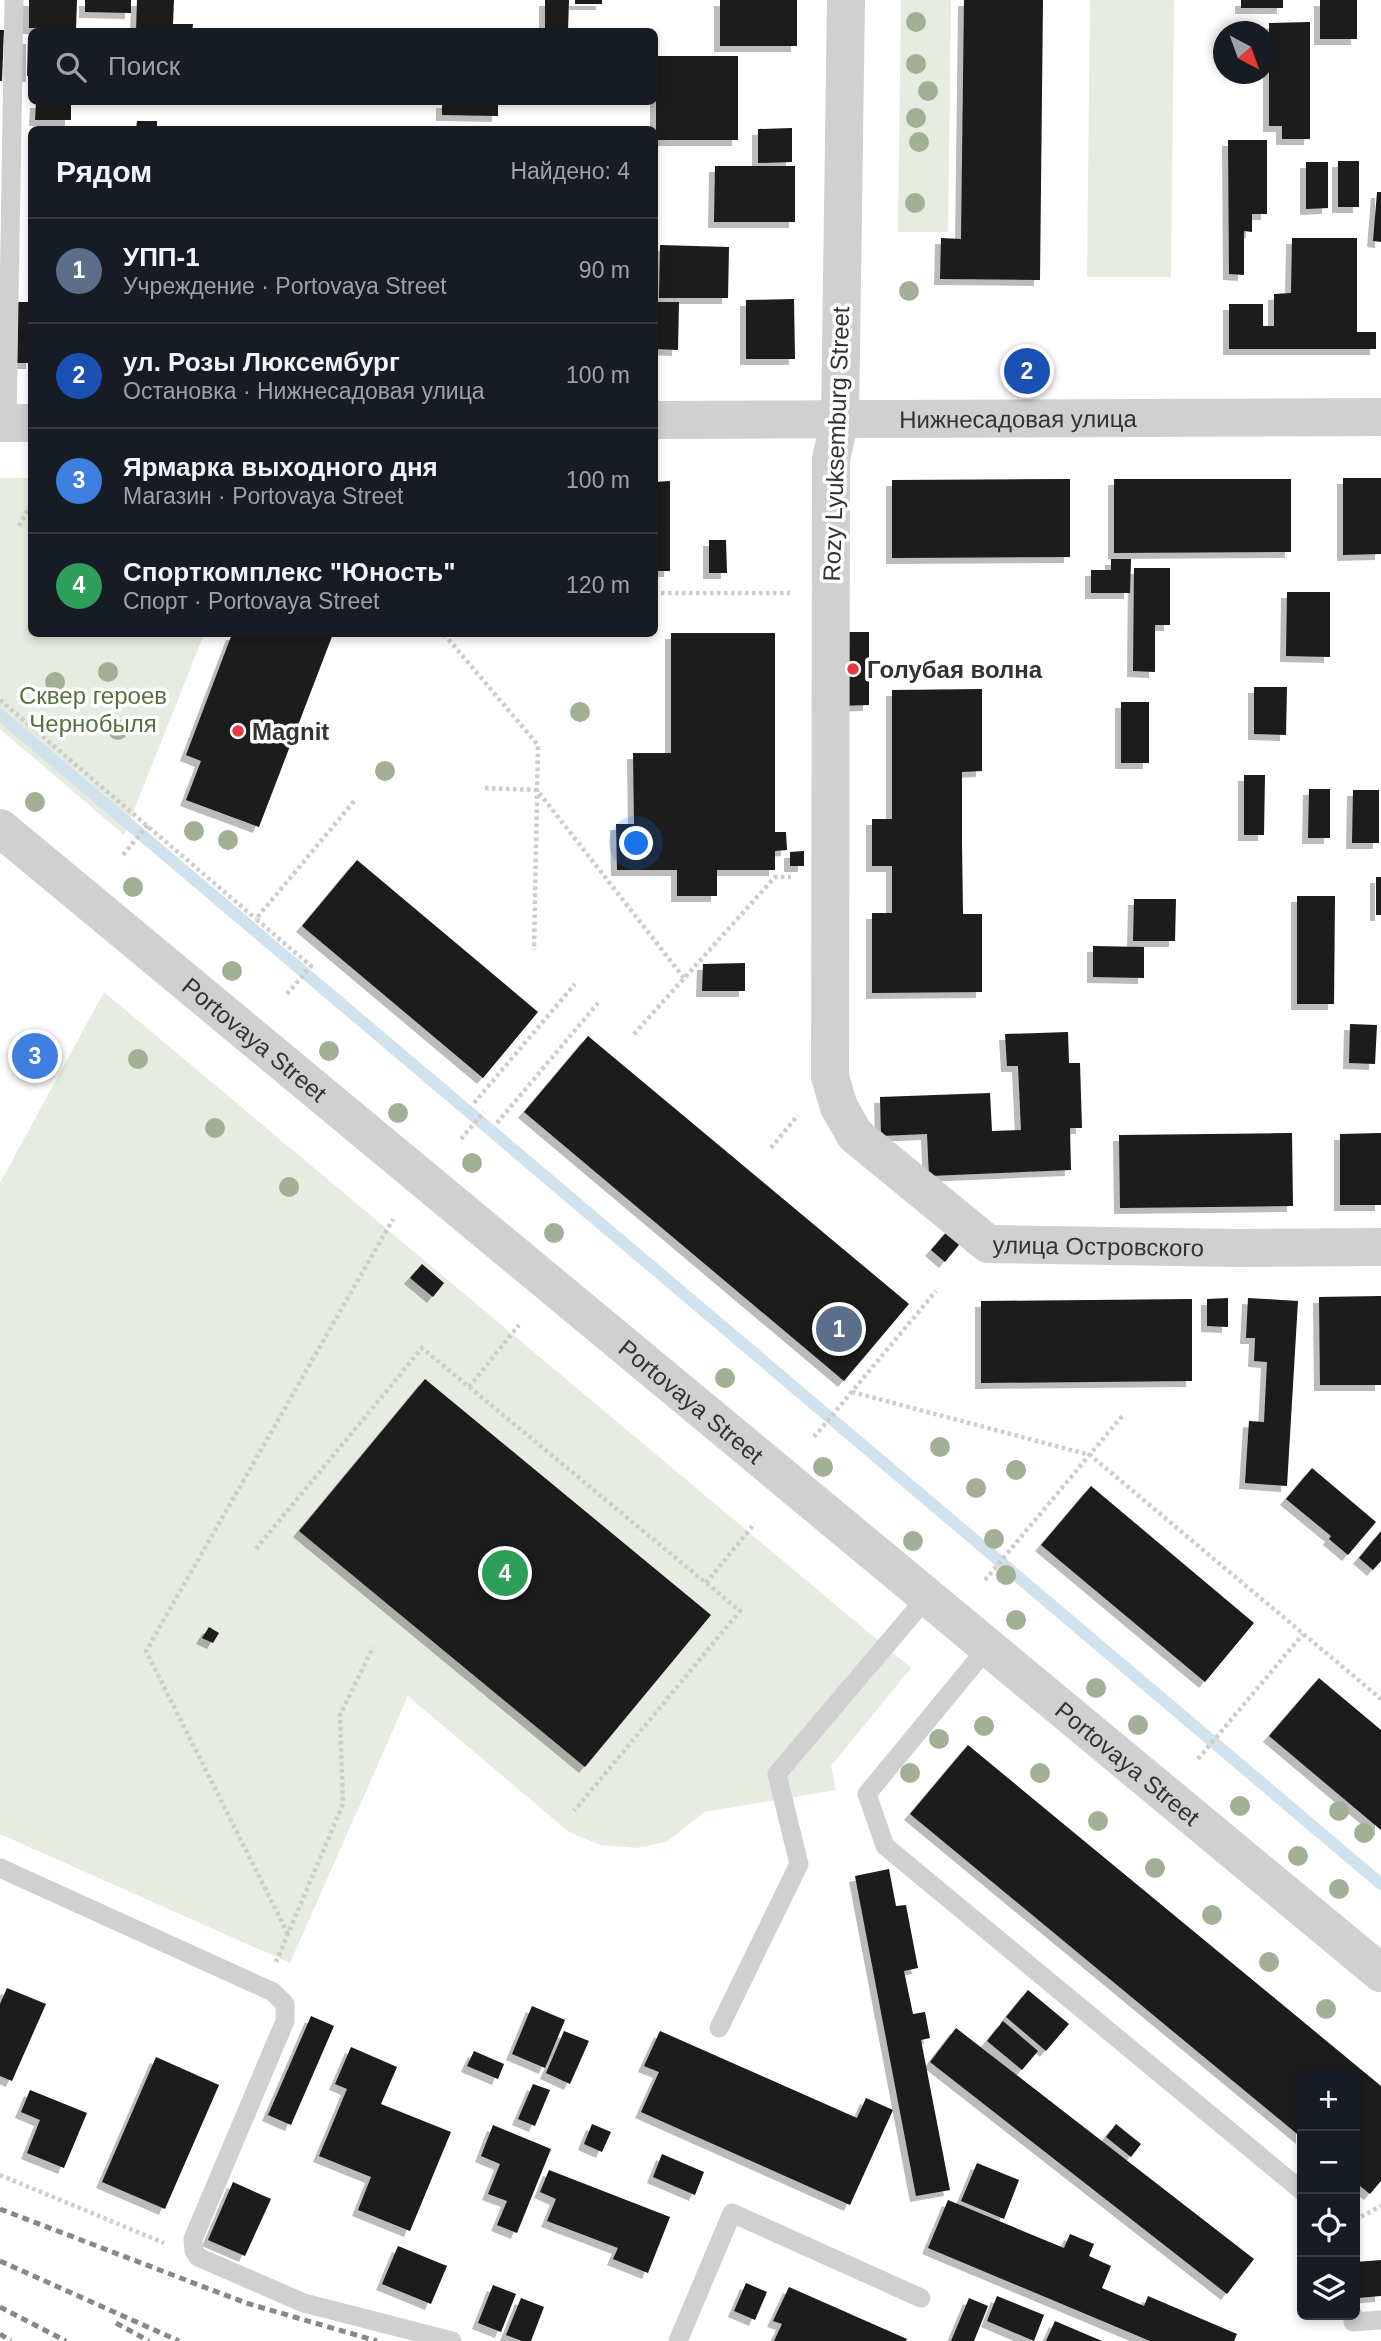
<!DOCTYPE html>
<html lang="ru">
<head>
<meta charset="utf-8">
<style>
	:root { --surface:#171b24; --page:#20242c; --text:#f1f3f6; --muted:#9ea1a6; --line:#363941; --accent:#e63946 }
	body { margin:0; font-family:Helvetica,sans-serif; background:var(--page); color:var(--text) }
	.controls { position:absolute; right:21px; bottom:21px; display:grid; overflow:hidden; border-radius:10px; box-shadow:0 4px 10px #0003 }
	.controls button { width:63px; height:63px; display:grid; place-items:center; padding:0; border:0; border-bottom:2px solid var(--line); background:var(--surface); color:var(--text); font:35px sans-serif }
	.compass { position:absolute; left:1213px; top:21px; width:63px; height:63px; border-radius:50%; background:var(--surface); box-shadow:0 4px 10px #0003; rotate:139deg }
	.you { position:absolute; left:637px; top:844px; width:24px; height:24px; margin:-18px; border:5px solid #fff; border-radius:50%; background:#1a73e8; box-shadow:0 0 0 10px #1a73e833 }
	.badge { display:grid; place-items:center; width:46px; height:46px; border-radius:50%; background:var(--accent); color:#fff; font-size:23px; font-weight:700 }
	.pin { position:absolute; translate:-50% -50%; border:4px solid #fff; box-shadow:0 2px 7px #0006 }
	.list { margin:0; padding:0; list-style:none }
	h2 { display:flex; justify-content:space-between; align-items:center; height:91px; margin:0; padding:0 28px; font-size:30px }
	h2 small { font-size:23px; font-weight:400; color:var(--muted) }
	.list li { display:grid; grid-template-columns:46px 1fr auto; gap:21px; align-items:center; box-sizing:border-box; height:105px; padding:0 28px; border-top:2px solid var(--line) }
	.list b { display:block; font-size:26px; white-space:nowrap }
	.list p { margin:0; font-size:23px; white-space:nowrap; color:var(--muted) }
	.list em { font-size:23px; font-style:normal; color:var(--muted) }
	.icon { flex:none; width:38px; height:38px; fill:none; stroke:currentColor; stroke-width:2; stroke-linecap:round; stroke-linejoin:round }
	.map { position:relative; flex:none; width:1381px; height:2341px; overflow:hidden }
	.search { position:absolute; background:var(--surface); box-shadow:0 4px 10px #0003; left:28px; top:28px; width:630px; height:77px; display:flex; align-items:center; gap:18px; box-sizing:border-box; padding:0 24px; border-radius:10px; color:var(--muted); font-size:26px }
	.panel { position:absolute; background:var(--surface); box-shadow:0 4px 10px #0003; left:28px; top:126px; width:630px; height:511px; border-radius:10px }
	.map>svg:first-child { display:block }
	.green { fill:#e6ecdf }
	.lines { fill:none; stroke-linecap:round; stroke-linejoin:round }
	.stream { stroke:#cfe2ee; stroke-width:12 }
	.building { fill:#1a1a1a; filter:url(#shadow) }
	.path { stroke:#cdcdcd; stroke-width:4.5; stroke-dasharray:3.5 3.5; stroke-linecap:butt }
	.service { stroke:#d0d0d0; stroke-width:19 }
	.minor { stroke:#d0d0d0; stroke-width:38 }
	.tertiary { stroke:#d0d0d0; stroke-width:38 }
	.rail { stroke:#888; stroke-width:5; stroke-dasharray:7 5; stroke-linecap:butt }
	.tree { fill:#a2b095 }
	.poi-dot { fill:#e63946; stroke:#fff; stroke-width:2.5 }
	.labels { text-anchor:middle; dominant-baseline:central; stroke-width:7; stroke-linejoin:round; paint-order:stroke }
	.street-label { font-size:24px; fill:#333; stroke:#fff }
	.poi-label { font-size:24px; font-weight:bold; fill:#333; stroke:#fff; text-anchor:start }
	.park-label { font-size:24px; fill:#56703f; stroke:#fff }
</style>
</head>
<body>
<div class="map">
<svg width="1381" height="2341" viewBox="0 0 1381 2341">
	<defs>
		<filter id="shadow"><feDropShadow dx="-6" dy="6" stdDeviation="0" flood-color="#0004"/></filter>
	</defs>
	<rect width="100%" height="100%" fill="#fff"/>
	<path class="green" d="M901,0h50l-3,232h-50z
		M1090,0h84l-3,277h-84z
		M0,478h31l1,156h172l-80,201 -124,-106z
		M104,992l807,676 -80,98 5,24 -131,22 -39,30 -29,6 -37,-3 -31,-13 -161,-136 -118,267 -290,-129v-651z"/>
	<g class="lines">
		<path class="stream" d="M0,715l1381,1169"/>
	</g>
	<path class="building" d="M29,0h48l-1,29 -47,-1z
		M85,0h46v13l-46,-1z
		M137,0h37l-1,24h20l-1,8h-56z
		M545,0h24l-1,32h-23z
		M575,0h27v4h-27z
		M720,0h77v46h-77z
		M964,0h79l-3,280 -100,-1 1,-41 20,1z
		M1241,0h42v8h-42z
		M1320,0h37v39h-37z
		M1310,22v117h-28v-13h-13v-103z
		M0,30h4l-2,51h-2z
		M28,38h4v38h-5z
		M656,56h82v84h-82z
		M36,102h35v18h-36z
		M442,102h56v14l-56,-1z
		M137,121h20v9h-21z
		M36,127h48v3h-48z
		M792,128v34l-34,1v-34z
		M1228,140h39v74h-15v18l-8,-1v44l-15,-1z
		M1338,161h21v46h-21z
		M1306,162h22v46l-22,1z
		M715,166h80v56h-81z
		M1377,192h4v50l-8,-1z
		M1292,238h65v94h19v17h-147v-45h34v22h11v-32l17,-1z
		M660,245l69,2 -1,51h-69z
		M794,299l1,60h-49v-59z
		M18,302h14v61h-15z
		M654,302h25l-1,48 -24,-1z
		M1343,478h38v76l-38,1z
		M1070,479v78l-178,1v-78z
		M1114,479h177v73l-177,1z
		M670,481v90h-16v-89z
		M709,540h17l1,33h-18z
		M1111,559h20l-1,34h-39v-23h20z
		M1134,568h36v57h-15v47l-22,-1z
		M1287,592h43v65l-44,-1z
		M837,632h32v73l-32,1z
		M671,633h104v199h11l1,18 -12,1v19h-58v26h-40v-26h-60l-1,-46h18l-1,-71h38z
		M232,634h101l-74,193 -73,-27 15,-39 -15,-6z
		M1254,687h33l-1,48 -32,-1z
		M982,689v82l-20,1v71l1,71h19v78l-110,1v-80h20v-47h-20v-47h20v-129z
		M1121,702h28v61h-28z
		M1244,775h21l-1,60h-20z
		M1309,789h21v49h-22z
		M1353,790h26v53h-27z
		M804,851v15h-14v-14z
		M357,860l181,152 -55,66 -181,-152z
		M1376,877h5v38h-5z
		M1297,896h38l-1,108h-37z
		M1134,899h42l-1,42h-42z
		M1093,946l51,1v31l-51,-1z
		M745,963v28h-43l1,-27z
		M1350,1024l27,1 -2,39 -26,-1z
		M1068,1032l1,31h11l2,65h-12l1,42 -142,6 -2,-42 -46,2 -1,-39 110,-4 2,38 29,-1 -3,-64h-11l-2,-32z
		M588,1036l321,268 -65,77 -320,-269z
		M1292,1133l1,73 -173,2 -1,-73z
		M1381,1133v72h-41v-71z
		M949,1229l14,11 -18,22 -14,-12z
		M422,1264l22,19 -11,14 -23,-19z
		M1381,1296v89h-61l-1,-88z
		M1228,1298v29l-21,-1v-27z
		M1248,1298l50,3 -11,185 -42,-3 4,-62 15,1 3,-60 -13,-1 1,-23h-9z
		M1192,1299v82l-211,2v-82z
		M425,1379l286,236 -126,152 -286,-236z
		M1312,1468l64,54 -28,33 -19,-16 2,-3 -45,-37z
		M1091,1486l163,137 -49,59 -164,-137z
		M1381,1531v30l-8,9 -14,-12z
		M209,1627l10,6 -6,10 -11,-5z
		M1319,1678l62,52v100l-112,-94z
		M968,1745l413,341v95l-11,13 -15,-12v-109h-53v65l-392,-324z
		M889,1869l7,37 10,-1 12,63 -14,3 9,43 12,-2 5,26 -9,2 29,150 -34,6 -61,-320z
		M7,1988l39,16 -34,77 -12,-5v-72z
		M1028,1990l41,34 -23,27 -40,-34z
		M532,2006l33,14 -20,48 -33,-14z
		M311,2016l23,10 -43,99 -23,-10z
		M1003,2021l35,30 -16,19 -35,-29z
		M956,2028l298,231 -27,35 -297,-232z
		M564,2031l25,10 -19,43 -24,-11z
		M660,2031l197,87 9,-20 27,12 -43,95 -209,-93 18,-40 -15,-6z
		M351,2047l46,20 -16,37 70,28 -41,99 -52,-21 13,-33 -52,-21 28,-67 -12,-5z
		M474,2051l30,13 -6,15 -31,-13z
		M156,2057l63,28 -54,124 -63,-27z
		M533,2084l17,6 -15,36 -17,-7z
		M30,2090l57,23 -23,55 -37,-15 13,-33 -19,-8z
		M592,2124l19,8 -9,20 -18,-8z
		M1116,2124l25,20 -10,13 -25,-20z
		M493,2125l58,24 -34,84 -20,-8 10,-24 -19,-7 12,-30 -19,-8z
		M662,2154l42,18 -9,23 -42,-18z
		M977,2163l42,17 -15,39 -43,-18z
		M549,2170l121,47 -22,56 -35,-14 5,-11 -71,-27 9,-22 -16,-7z
		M233,2182l38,17 -26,57 -37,-16z
		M948,2200l116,48 6,-14 24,10 -5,12 22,10 -9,22 42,18 4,-10 89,38 -3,7h-84l-222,-93z
		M398,2246l49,20 -16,38 -49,-20z
		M1381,2260v36l-23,2 -3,-36z
		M746,2283l21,9 -12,28 -21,-9z
		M493,2285l23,9 -15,38 -23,-9z
		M789,2287l118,52 -1,2h-132l8,-17 -9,-3z
		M997,2296l47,19 -10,26 -47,-20z
		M521,2298l23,9 -13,34h-9l-16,-6z
		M969,2298l19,8 -14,35h-23z
		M1055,2321l47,20h-56z"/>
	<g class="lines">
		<path class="path" d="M19,526l13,-24
			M654,593h136
			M444,634l94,111 -4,205
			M0,700l256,219
			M485,788l52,2 147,188
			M123,855l25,-30
			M287,994l24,-28 -55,-47 99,-119
			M634,1034l141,-157h16
			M474,1103l101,-119
			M497,1123l101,-120
			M461,1139l23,-27
			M771,1148l27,-33
			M469,1387l50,-62
			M852,1392l238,63 291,244
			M814,1437l122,-146
			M256,1549l166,-201 318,263 -166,200
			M985,1580l138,-165
			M706,1583l49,-60
			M1198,1759l105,-125
			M288,1934l-142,-283 247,-432
			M276,1962l67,-158 -3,-89 33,-68
			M0,2175l164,68
			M1355,2220l26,-14"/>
		<path class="service" d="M7,423l7,-423
			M988,1647l-121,147 18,52 417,345
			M0,1868l273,124 12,12v17l-92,218 1,12 4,6 106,46 148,38
			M719,2028l80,-164 -22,-90 150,-177
			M1353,2315v7l28,-2
			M678,2341l54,-128 189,85"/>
		<path class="minor" id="s1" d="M846,0l-6,420 -9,39 -1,618 9,30 16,28 133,109 249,4 144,-1"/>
		<g class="tertiary">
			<path id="s2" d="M654,420l727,-3"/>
			<path d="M0,423h32"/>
			<path id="s3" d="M0,828l1381,1145"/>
		</g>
		<path class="rail" d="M0,2209l246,94 131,38
			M0,2261l179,80
			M0,2307l66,34
			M116,2323l33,18
			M0,2334l11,7"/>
	</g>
	<g class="tree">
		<circle cx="916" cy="22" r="10"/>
		<circle cx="916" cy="64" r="10"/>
		<circle cx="928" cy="91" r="10"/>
		<circle cx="916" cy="118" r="10"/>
		<circle cx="919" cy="142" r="10"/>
		<circle cx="915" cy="203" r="10"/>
		<circle cx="909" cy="291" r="10"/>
		<circle cx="108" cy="672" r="10"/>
		<circle cx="55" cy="682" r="10"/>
		<circle cx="580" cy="712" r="10"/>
		<circle cx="118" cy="730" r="10"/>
		<circle cx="385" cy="771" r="10"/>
		<circle cx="35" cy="802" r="10"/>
		<circle cx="194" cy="831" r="10"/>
		<circle cx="228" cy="840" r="10"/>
		<circle cx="133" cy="887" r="10"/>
		<circle cx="232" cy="971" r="10"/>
		<circle cx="329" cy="1051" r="10"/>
		<circle cx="138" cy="1059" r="10"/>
		<circle cx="398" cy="1113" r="10"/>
		<circle cx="215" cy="1128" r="10"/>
		<circle cx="472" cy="1163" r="10"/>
		<circle cx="289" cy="1187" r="10"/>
		<circle cx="554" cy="1233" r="10"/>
		<circle cx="725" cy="1378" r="10"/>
		<circle cx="940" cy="1447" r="10"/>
		<circle cx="823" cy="1467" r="10"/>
		<circle cx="1016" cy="1470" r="10"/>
		<circle cx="976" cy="1488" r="10"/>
		<circle cx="994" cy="1539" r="10"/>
		<circle cx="913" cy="1541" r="10"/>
		<circle cx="1006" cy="1575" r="10"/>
		<circle cx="1016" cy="1620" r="10"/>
		<circle cx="1096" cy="1688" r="10"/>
		<circle cx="1138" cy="1725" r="10"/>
		<circle cx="984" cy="1726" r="10"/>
		<circle cx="939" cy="1739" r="10"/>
		<circle cx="910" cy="1773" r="10"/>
		<circle cx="1040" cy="1773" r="10"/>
		<circle cx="1240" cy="1806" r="10"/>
		<circle cx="1339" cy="1811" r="10"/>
		<circle cx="1098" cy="1821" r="10"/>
		<circle cx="1364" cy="1833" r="10"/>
		<circle cx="1298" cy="1856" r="10"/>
		<circle cx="1155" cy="1868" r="10"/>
		<circle cx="1339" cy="1889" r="10"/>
		<circle cx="1212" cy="1915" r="10"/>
		<circle cx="1269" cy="1962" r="10"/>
		<circle cx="1326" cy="2009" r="10"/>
	</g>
	<g class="poi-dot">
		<circle cx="853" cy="669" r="7"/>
		<circle cx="238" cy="731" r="7"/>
	</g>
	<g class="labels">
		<g class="street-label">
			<text stroke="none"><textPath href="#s2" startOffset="364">Нижнесадовая улица</textPath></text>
			<text transform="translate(836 444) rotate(-88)">Rozy Lyuksemburg Street</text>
			<text stroke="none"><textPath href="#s3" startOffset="331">Portovaya Street</textPath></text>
			<text stroke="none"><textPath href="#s1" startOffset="1424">улица Островского</textPath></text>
			<text stroke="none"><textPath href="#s3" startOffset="898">Portovaya Street</textPath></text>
			<text stroke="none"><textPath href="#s3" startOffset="1465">Portovaya Street</textPath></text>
		</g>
		<g class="poi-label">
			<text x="867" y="669">Голубая волна</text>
			<text x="252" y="731">Magnit</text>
		</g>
		<g class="park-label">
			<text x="93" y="695">Сквер героев<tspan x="93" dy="28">Чернобыля</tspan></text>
		</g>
	</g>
</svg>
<div class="controls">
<button>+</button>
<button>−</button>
<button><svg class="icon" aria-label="locate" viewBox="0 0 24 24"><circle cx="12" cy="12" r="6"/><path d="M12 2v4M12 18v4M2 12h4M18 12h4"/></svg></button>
<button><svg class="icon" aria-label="layers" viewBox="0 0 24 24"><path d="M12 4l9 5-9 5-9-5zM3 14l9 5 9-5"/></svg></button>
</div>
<svg class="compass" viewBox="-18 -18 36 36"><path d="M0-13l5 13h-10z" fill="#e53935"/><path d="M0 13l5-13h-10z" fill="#9ea1a6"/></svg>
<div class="you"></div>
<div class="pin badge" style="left:839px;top:1329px;background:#5c6f8a">1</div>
<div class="pin badge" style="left:1027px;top:371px;background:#1a4fb4">2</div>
<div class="pin badge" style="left:35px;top:1056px;background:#3f7fe0">3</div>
<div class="pin badge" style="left:505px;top:1573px;background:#2e9e5b">4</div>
<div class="search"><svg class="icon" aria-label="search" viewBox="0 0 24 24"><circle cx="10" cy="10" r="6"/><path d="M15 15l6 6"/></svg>Поиск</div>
<section class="panel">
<h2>Рядом<small>Найдено: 4</small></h2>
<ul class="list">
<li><span class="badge" style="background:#5c6f8a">1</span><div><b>УПП-1</b><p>Учреждение · Portovaya Street</p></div><em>90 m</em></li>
<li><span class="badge" style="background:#1a4fb4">2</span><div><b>ул. Розы Люксембург</b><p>Остановка · Нижнесадовая улица</p></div><em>100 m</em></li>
<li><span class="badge" style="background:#3f7fe0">3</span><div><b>Ярмарка выходного дня</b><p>Магазин · Portovaya Street</p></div><em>100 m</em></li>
<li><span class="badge" style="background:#2e9e5b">4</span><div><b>Спорткомплекс &quot;Юность&quot;</b><p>Спорт · Portovaya Street</p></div><em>120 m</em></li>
</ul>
</section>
</div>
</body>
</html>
